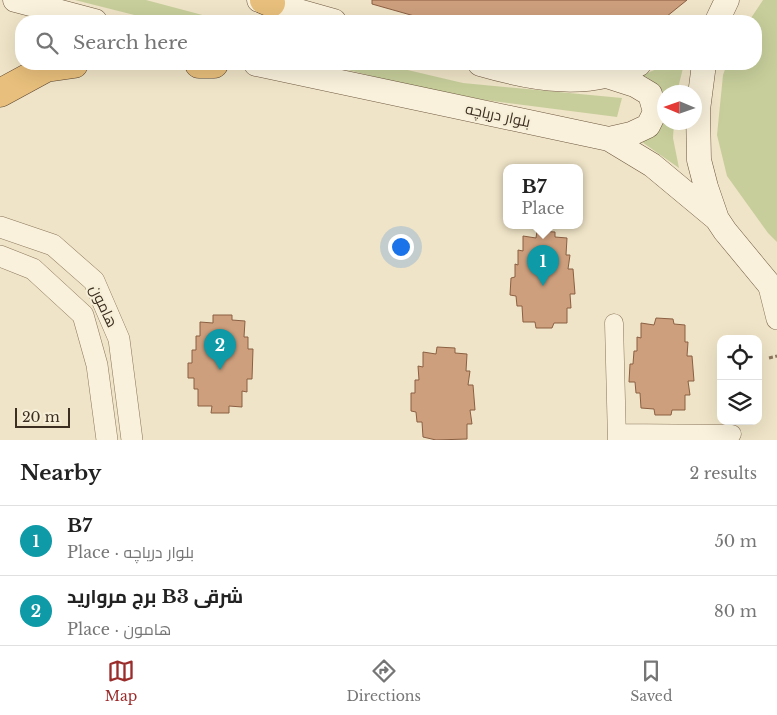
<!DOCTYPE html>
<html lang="en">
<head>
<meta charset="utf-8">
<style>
	:root { --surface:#fff; --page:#f2f2f2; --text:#222; --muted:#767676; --line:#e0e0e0; --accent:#9b2c2c }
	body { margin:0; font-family:"Libre Baskerville",Cairo,serif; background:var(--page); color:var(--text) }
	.controls { position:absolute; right:15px; bottom:15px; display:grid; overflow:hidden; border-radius:10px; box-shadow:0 5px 20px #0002 }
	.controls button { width:45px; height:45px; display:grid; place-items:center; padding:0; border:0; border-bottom:1px solid var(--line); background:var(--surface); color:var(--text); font:25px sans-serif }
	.compass { position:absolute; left:657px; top:85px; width:45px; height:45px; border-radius:50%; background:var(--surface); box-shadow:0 5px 20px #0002; rotate:272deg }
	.scale { position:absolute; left:15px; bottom:12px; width:55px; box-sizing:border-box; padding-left:5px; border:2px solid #3c2e20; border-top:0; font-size:14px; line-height:18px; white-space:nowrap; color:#3c2e20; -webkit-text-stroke:4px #f6eed7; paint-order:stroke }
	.you { position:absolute; left:400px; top:246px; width:18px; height:18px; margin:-12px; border:4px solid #fff; border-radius:50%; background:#1a73e8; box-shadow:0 0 0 8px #1a73e833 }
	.badge { display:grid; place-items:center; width:32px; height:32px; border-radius:50%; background:var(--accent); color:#fff; font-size:16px; font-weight:700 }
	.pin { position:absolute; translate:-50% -41px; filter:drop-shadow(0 1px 2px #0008) }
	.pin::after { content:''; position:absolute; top:26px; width:18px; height:15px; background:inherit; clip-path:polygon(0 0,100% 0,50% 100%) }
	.popup { position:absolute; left:503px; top:164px; width:80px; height:65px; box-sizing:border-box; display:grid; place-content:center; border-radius:10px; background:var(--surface); filter:drop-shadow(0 1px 4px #0005); font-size:16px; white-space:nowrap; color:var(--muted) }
	.popup b { font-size:19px; color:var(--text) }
	.popup::after { content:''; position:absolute; left:50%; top:100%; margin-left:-10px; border:10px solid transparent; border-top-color:var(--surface) }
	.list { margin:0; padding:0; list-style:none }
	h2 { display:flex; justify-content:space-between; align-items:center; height:65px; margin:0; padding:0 20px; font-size:21px }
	h2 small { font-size:16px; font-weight:400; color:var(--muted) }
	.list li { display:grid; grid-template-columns:32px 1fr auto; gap:15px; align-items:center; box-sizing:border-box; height:70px; padding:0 20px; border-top:1px solid var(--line) }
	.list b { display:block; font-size:19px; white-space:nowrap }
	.list p { margin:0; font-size:16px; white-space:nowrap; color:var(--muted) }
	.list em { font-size:16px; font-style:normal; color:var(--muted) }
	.icon { flex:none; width:28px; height:28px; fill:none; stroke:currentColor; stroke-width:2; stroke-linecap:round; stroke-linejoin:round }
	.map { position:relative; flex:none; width:777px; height:440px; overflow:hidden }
	.search { position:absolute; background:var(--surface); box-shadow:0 5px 20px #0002; left:15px; right:15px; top:15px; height:55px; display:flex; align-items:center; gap:12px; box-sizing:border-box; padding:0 18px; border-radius:20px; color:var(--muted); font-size:19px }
	.sheet { height:205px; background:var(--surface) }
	nav { display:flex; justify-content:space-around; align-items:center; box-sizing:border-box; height:70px; border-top:1px solid var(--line); background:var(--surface); font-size:14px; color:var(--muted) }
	nav a { display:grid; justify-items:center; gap:2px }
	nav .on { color:var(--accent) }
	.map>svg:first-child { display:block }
	.green { fill:#c7ce9b }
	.building { fill:#cd9f7d; stroke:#8b5f42 }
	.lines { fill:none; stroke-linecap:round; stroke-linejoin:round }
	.minor-casing { stroke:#8b765c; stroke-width:19 }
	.tertiary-casing { stroke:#8b765c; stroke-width:22 }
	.secondary-casing { stroke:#6d573f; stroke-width:25 }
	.trunk-casing { stroke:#594430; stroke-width:29 }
	.path { stroke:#8b765c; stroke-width:3; stroke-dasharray:4 2.5; stroke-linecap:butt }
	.minor { stroke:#f9f1db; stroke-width:18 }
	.tertiary { stroke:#f9f1db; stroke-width:21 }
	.secondary { stroke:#f9f1db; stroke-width:24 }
	.trunk { stroke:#e8bf7c; stroke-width:28 }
	.labels { text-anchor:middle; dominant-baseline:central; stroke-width:4; stroke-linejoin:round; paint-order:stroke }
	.street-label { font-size:15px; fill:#3c2e20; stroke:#f6eed7 }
</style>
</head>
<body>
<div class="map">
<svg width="777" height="440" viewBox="0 0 777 440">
	<rect width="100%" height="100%" fill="#efe4c7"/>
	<path class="green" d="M75,0h71l79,21h-67z
		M763,0h14v242l-9,-9 -41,-57 -10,-41 6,-60 4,-11h29v-43h-7z
		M324,64h58l81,19 159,15 -5,19 -132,-17 -81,-16z
		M668,64h16l-7,28h-13v6c-2,-11 -12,-18 -21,-23z
		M664,120v2l10,1 -1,15 6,30 -37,-26c12,-5 18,-10 22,-22z"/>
	<path class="building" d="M372,0h315l-26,21h-229l-60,-17z
		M537,231l18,1v5l12,1 -1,17h4l-2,14h5l2,25h-5l1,14h-4v15h-13l-2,5h-16l-1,-6h-12l-1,-16h-5l-1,-10 -6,-1 1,-17 4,-1v-13l3,1v-15l5,1v-15l13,2z
		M213,315h19v5l13,1 -1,16h4v12h5l-1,30h-5v13l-5,-1v16l-13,-1v7h-18l1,-7h-14v-17h-4v-11h-6v-15h4v-13h4v-14h4v-14l13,1z
		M656,318l17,1 1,5 11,1v17h3l-1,14h5l2,25h-6l2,14h-5v15h-13l-1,5h-16l-1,-6 -13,-1 -1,-15h-4l-1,-11h-6l1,-18h3l1,-13h3v-14l4,1v-15l13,2z
		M437,347l18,1v5l12,1 -1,17h4l-2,14h5l2,25h-5l2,14h-5v15l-31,1 -13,-3 -1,-15h-5l-1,-10 -5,-1v-18h4v-13h4l-1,-14 5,1v-15l13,2z"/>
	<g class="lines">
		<g class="minor-casing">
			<path id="minor" d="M614,323l3,117
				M617,433l115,1"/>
		</g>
		<g class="tertiary-casing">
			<path id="tertiary" d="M0,227l53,18 41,36 25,58 13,101
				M0,256l33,13 50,46 14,50 10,75
				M768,283l9,36"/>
		</g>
		<g class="secondary-casing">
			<path id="secondary" d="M15,0l80,21
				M259,0l75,21
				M717,21l10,-21
				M256,64l353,75 43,26 65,54
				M480,64c52,15 108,26 159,0
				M704,64l-6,46 1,50 7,27 11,32 8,12 43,52 9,7
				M607,76l28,9 15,9 5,18 -7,14 -17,8 -22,5"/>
		</g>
		<g class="trunk-casing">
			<path id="trunk" d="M264,0l7,3
				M199,64h15
				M0,93l46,-25 28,-4"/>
		</g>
		<path class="path" d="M769,358l8,-2"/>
		<use href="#minor" class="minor"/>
		<use href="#tertiary" class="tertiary"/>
		<use href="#secondary" class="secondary"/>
		<use href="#trunk" class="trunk"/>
	</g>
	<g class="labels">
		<g class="street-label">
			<text transform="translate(498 115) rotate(12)">بلوار دریاچه</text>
			<text transform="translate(104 306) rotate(65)">هامون</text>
		</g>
	</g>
</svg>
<div class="controls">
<button><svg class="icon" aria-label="locate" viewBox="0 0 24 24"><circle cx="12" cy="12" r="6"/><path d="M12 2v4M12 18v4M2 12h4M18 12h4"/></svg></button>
<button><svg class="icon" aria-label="layers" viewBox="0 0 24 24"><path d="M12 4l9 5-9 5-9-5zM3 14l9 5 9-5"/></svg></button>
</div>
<svg class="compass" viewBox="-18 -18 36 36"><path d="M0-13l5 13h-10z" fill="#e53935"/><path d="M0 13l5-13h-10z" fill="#767676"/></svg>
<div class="scale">20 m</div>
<div class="you"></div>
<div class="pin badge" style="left:543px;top:286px;background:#0f9aa8">1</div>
<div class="popup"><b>B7</b>Place</div>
<div class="pin badge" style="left:220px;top:370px;background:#0f9aa8">2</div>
<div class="search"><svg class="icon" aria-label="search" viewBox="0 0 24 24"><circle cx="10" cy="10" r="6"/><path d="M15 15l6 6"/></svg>Search here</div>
</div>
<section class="sheet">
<h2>Nearby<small>2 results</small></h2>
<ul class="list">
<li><span class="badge" style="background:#0f9aa8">1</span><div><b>B7</b><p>Place · بلوار دریاچه</p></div><em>50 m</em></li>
<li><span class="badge" style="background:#0f9aa8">2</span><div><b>برج مروارید B3 شرقی</b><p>Place · هامون</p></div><em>80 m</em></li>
</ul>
</section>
<nav>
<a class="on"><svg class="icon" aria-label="map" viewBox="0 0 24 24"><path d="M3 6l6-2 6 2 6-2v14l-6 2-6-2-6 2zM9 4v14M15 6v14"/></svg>Map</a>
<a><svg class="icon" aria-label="directions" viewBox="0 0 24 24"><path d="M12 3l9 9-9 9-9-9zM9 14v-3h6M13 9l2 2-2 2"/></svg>Directions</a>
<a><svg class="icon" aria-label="saved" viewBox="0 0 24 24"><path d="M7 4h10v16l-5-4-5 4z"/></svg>Saved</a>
</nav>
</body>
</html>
